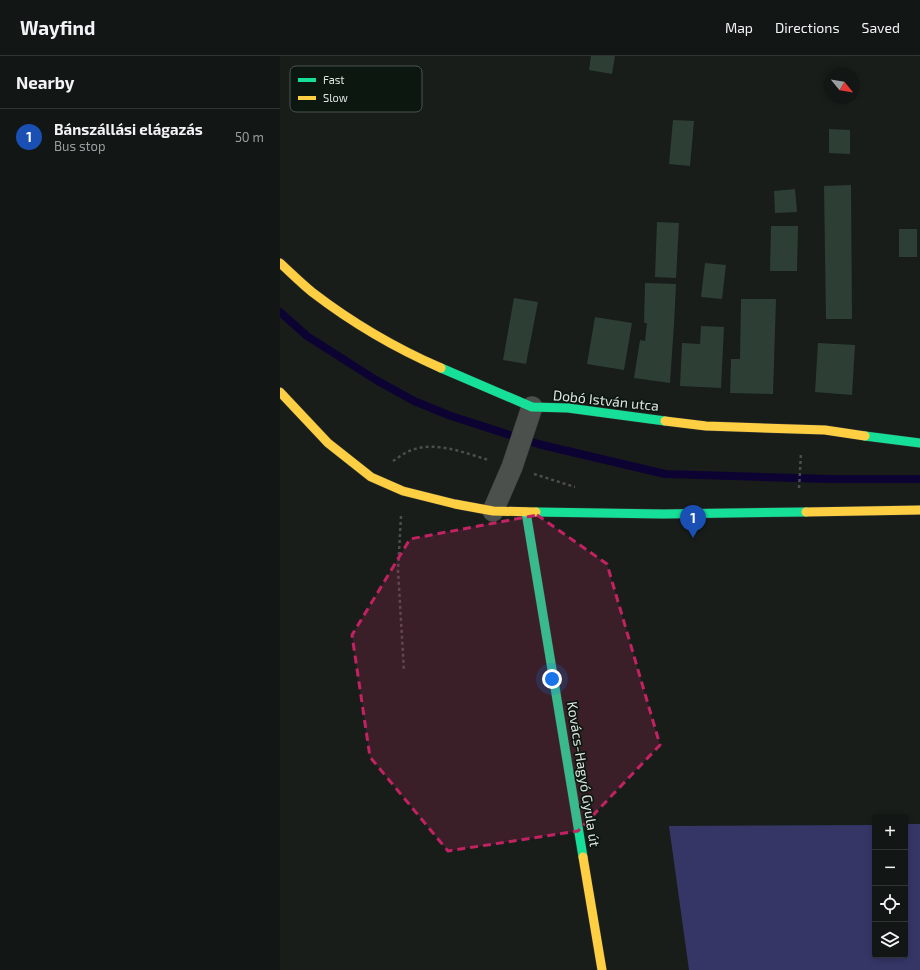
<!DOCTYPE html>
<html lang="en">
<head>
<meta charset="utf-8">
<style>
	:root { --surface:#121614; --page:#1f2322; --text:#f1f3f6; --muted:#9c9fa0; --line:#313534; --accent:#db2777 }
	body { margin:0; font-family:"Exo 2",sans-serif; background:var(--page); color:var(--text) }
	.controls { position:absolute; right:12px; bottom:12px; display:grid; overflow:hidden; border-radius:4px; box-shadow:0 2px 6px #0003 }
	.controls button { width:36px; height:36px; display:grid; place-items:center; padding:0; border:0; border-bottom:1px solid var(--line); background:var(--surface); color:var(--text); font:20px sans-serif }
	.compass { position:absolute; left:544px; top:12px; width:36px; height:36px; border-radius:50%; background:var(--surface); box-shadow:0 2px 6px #0003; rotate:120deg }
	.you { position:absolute; left:272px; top:623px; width:14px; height:14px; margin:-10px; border:3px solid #fff; border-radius:50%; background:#1a73e8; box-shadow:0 0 0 6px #1a73e833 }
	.badge { display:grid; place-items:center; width:26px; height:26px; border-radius:50%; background:var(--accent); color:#fff; font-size:13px; font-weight:700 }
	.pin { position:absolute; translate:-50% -33px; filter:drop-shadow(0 1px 2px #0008) }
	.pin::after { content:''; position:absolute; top:21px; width:14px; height:12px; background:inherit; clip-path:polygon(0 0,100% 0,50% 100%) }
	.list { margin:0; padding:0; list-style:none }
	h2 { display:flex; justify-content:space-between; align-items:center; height:52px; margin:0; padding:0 16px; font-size:17px }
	h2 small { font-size:13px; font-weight:400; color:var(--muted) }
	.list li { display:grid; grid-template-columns:26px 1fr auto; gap:12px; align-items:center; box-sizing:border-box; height:56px; padding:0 16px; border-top:1px solid var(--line) }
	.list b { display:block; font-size:15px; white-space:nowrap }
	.list p { margin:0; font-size:13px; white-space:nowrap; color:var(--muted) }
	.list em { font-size:13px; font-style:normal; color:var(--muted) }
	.icon { flex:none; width:22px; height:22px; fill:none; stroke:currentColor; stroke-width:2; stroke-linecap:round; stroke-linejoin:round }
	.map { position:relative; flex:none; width:640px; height:914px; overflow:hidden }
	header { display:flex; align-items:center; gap:24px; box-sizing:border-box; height:56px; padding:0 20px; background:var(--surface); border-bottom:1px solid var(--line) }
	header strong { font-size:19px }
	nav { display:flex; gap:22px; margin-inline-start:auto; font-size:14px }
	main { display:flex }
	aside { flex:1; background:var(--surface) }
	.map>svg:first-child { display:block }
	.green { fill:#353666 }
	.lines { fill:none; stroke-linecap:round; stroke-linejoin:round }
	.stream { stroke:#0c0332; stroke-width:8 }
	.building { fill:#2d3e35 }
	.street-casing { stroke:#333734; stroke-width:22 }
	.fast-casing { stroke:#333734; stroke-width:10 }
	.slow-casing { stroke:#333734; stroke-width:10 }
	.path { stroke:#4b4e4c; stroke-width:2.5; stroke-dasharray:3 3; stroke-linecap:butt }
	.street { stroke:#4c504d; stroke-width:21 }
	.fast { stroke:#16e098; stroke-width:9 }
	.slow { stroke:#ffcf43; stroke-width:9 }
	.marked { fill:#c32262; fill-opacity:0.2; stroke:#c32262; stroke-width:3; stroke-dasharray:8 5; stroke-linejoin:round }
	.labels { text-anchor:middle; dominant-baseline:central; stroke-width:3.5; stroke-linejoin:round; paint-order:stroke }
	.street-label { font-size:14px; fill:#dee5e0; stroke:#0c1710 }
	.key { fill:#0c1710; stroke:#4b554e; stroke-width:1 }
	.key-label { font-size:11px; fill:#dee5e0 }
</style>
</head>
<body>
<header>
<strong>Wayfind</strong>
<nav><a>Map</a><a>Directions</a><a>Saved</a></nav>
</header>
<main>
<aside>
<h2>Nearby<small></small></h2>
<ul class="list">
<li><span class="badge" style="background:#1a4fb4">1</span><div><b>Bánszállási elágazás</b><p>Bus stop</p></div><em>50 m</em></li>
</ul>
</aside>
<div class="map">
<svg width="640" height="914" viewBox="0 0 640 914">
	<rect width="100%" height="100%" fill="#181d1a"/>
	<path class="green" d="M625,768h15v146h-231l-20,-144 206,-1v130h30z"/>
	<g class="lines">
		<path class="stream" d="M0,256l27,24 69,44 38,21 37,15 87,28 127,30 164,5h91"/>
	</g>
	<path class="building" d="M311,0h24l-3,18 -23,-4z
		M393,64l21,1 -4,45 -21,-2z
		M549,73l21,1v24l-21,-1z
		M571,129l1,134h-26l-2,-133z
		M515,133l2,23 -22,1 -1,-22z
		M377,166l22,1 -3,55 -21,-1z
		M491,170h27l-1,45h-27z
		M619,173h18v28h-18z
		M425,207l21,2 -4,34 -21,-2z
		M365,227l31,1 -2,40 -4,59 -36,-5 6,-38 5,1 2,-18h-3z
		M234,242l24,4 -12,62 -23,-4z
		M461,243h35l-3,95 -43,-1 1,-34h9z
		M315,261l37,6 -8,47 -37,-6z
		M421,270l23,1 -3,61 -41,-2 2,-43 18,1z
		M538,287l37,2 -3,50 -37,-3z"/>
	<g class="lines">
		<g class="street-casing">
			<path id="street" d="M213,455l19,-44 20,-60"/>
		</g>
		<g class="fast-casing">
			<path id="fast" d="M161,312l91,39 36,1 97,13
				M585,380l55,7
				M246,456l57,345
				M256,456l127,2 143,-2"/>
		</g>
		<g class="slow-casing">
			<path id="slow" d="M0,207c11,10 21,20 32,29 39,30 83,56 129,76
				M0,336l48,51 43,34 32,14 52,13 38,7 43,1
				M385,365l41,5 119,4 40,6
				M526,456l114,-2
				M303,801l19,113"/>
		</g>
		<path class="path" d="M113,405c5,-3 11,-8 16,-10 26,-11 55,2 80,9
			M254,418l41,13
			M519,432l2,-35
			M121,460l-3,54 6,101"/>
		<use href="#street" class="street"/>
		<use href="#fast" class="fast"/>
		<use href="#slow" class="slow"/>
	</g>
	<path class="marked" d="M257,459l70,49 53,181 -82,86 -130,20 -78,-94 -18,-122 58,-96z"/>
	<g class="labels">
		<g class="street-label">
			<text transform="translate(326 344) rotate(6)">Dobó István utca</text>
			<text transform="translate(304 718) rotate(81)">Kovács-Hagyó Gyula út</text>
		</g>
	</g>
	<rect x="10" y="10" width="132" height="46" rx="6" class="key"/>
	<rect x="18" y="22" width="18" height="4" fill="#16e098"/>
	<rect x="18" y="40" width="18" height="4" fill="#ffcf43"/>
	<g class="key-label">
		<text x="43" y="28">Fast</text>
		<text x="43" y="46">Slow</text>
	</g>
</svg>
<div class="controls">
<button>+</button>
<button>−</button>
<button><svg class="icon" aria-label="locate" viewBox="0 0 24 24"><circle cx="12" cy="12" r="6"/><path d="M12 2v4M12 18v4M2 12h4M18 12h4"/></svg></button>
<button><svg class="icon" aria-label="layers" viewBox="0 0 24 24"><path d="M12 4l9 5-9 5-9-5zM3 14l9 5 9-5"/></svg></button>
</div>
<svg class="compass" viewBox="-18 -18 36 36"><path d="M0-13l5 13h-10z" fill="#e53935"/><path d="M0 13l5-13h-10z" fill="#9c9fa0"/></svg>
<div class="you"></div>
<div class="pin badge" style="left:413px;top:482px;background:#1a4fb4">1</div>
</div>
</main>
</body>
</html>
